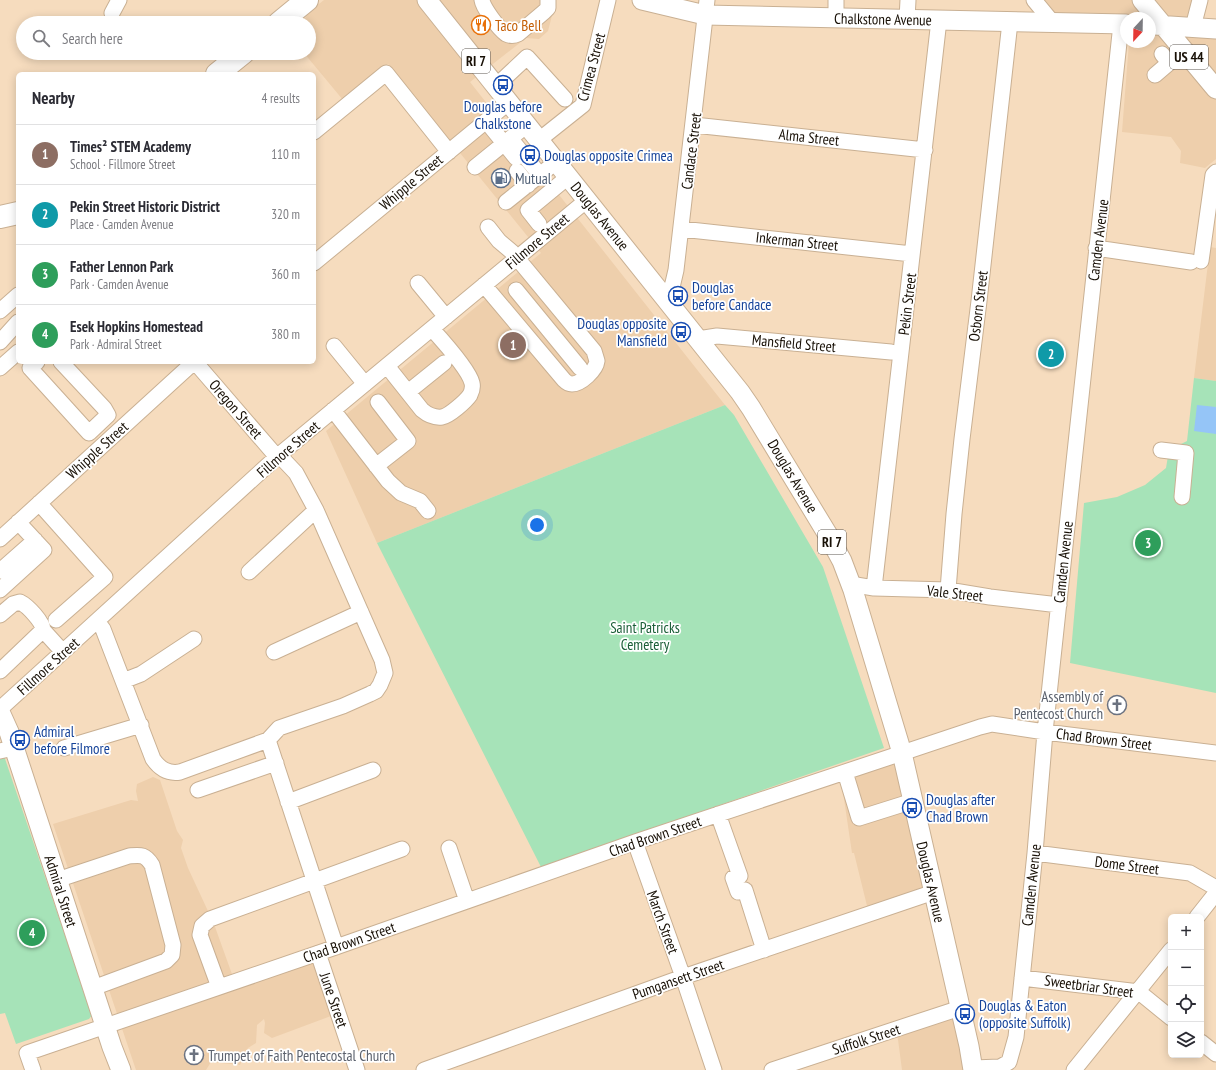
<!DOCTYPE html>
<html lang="en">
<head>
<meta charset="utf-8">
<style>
	:root { --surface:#fff; --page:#f2f2f3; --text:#2b2b33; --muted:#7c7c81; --line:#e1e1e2; --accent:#1a73e8 }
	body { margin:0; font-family:"PT Sans Narrow",sans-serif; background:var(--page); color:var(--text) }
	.controls { position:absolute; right:12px; bottom:12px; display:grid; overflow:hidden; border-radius:6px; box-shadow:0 2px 10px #0003 }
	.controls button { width:36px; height:36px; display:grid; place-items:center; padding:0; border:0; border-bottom:1px solid var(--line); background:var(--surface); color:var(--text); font:20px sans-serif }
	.compass { position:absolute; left:1120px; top:12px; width:36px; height:36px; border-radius:50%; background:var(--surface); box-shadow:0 2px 10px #0003; rotate:202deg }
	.you { position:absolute; left:537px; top:525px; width:14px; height:14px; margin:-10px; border:3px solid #fff; border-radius:50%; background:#1a73e8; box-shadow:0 0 0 6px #1a73e833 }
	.badge { display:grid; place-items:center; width:26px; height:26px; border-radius:50%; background:var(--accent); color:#fff; font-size:13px; font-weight:700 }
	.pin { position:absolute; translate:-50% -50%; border:2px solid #fff; box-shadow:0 1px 4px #0006 }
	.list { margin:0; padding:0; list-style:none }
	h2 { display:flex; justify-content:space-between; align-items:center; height:52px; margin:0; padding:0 16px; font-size:17px }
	h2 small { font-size:13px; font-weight:400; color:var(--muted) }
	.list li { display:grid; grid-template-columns:26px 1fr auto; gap:12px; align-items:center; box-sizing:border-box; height:60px; padding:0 16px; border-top:1px solid var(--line) }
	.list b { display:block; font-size:15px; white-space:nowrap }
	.list p { margin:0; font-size:13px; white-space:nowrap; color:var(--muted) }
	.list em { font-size:13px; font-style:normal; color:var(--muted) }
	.icon { flex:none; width:22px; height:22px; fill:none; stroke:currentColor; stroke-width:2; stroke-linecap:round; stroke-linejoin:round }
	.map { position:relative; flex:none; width:1216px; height:1070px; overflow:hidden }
	.search { position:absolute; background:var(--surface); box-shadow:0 2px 10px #0003; left:16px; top:16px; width:300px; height:44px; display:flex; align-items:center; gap:10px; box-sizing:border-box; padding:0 14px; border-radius:22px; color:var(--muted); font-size:15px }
	.panel { position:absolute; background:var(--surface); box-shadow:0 2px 10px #0003; left:16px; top:72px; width:300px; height:292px; border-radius:6px }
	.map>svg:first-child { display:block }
	.built { fill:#eecfac }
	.green { fill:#a6e3b8 }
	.water { fill:#95c5f7 }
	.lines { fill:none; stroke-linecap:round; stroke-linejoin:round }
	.minor-casing { stroke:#c9b093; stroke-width:17 }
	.major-casing { stroke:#c9b093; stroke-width:21 }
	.highway-casing { stroke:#c9b093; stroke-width:24 }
	.minor { stroke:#fff; stroke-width:15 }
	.major { stroke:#fff; stroke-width:19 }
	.highway { stroke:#fff; stroke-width:22 }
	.labels { text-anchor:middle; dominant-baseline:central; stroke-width:3.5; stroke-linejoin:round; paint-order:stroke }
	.shield { fill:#fff; stroke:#5d5750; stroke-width:1 }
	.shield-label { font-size:14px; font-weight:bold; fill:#170f05 }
	.street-label { font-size:15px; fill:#170f05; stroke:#fff }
	.food-label { font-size:15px; fill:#c56008; stroke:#fff; text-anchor:start }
	.transit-label { font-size:15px; fill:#164399; stroke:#fff; text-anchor:start }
	.service-label { font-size:15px; fill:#4e5e75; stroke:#fff; text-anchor:start }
	.park-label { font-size:15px; fill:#1a5e37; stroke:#fff }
	.worship-label { font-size:15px; fill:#5b616d; stroke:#fff; text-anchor:end }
</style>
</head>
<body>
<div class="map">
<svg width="1216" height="1070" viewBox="0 0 1216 1070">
	<rect width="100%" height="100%" fill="#f6dcbe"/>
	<path class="built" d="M324,0h232l-8,31 -9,8 -13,-1 -56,44 255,323 -348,138 -51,-112 215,-178 -153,-189 -45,36 -39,-47h5v-30h-7l8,-12z
		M1042,0h159l-4,21 19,4v134l-11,9 -25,-5 1,-12 -10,-14 -49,-5 7,-90h21v-24h-18l-1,-2 -78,-3z
		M1210,247l6,1v133l-22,-3z
		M902,750l31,140 -64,24 -15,-61h-2l-12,-81z
		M153,777l7,3 17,51 6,9 -2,8 7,20 26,56 19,53 83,-26 23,62 -67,25 -8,-5 1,-10 -1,-4 -7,6 -1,18 -8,5 -8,17 -29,-3 -5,8h-70l-83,-246 78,-24 7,1 -2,-10 1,-7z
		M957,1010l15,60h-70l-5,-38z"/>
	<path class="green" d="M1194,378l22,3v312l-146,-30 14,-160 33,-6 28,-12 21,-17 3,-18 18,-9z
		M725,405l9,10 89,152 61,181 -343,119 -164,-324z
		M0,744l92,271 -3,4 -73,25 -11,-31 -5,1z"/>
	<path class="water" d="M1197,405l19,2v27l-22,-3z"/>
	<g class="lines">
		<g class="minor-casing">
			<path id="minor" d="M482,0c1,8 17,29 24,34 4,2 8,2 12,0l26,-22 4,-4v-8
				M1034,0l19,23
				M112,13l7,-13
				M836,18v-18
				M907,19l1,-19
				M1193,27l7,-27
				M1155,75l14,-12 -7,-9
				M496,86l31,-29 38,42
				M486,121l30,37
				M694,125l231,25
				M314,132l72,-59 63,79
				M539,140l44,-35 25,-105
				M514,143l26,32
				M475,167l52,-42
				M517,171l11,14
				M506,202l50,-40
				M539,224l-11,-14 40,-33
				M681,229l231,25
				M1096,248l95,14
				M1201,261l12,-86 3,-3
				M314,263l195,-161
				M418,283l28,34
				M484,285l80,95c2,2 5,4 8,4 9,0 24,-14 25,-23l-3,-10 -82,-99 -13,-11 -11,-14
				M516,290l64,78
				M667,300l6,-17 3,-13 31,-270
				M0,311l18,-16
				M698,339l19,-3 174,16
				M0,342l18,-20
				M334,346l31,38
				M37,362l-7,6 59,65 19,-18 -4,-7 -43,-46
				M195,362l82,95
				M387,366l35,44c6,5 12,8 20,7 7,-1 24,-16 28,-22 2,-4 3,-8 2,-12 -3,-13 -30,-43 -40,-54
				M0,368l18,-16
				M408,392l36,-29
				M333,410l55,71 13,12 19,8 8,10
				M1161,450l25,3 -4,44
				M376,466l32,-25 -30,-39
				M39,503l66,74 -49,43
				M0,539l194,-177
				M0,571l35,-31
				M249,572l67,-62
				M850,584l24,4 74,2 42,7 69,8
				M874,588l65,-568
				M0,590l44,-40 -26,-28
				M948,590l6,-76 8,-75 17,-138 31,-279
				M0,615l13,-11 7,-2c8,4 23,20 23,28
				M97,621l6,8 50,130c7,10 15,15 27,13l88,-32 11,-12 64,-22 27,-12 6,-3 4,-6 5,-12 -3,-13 -66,-150 -20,-37 -17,-18
				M274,652l87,-40
				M0,671l43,-41 20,22
				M123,681l18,-7 53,-35
				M0,709l279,-254 308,-255
				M268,740l68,207
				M64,748l77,-23
				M0,751l14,-3
				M845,772l14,46 54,-17
				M198,790l78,-27
				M288,802l85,-32
				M718,814l22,62 -7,2 5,14 7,-2 19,60
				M635,842l48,135 31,93
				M449,848l18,53
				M1035,853l155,20 26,15
				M57,880l72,-24c12,-1 16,-2 23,9l21,80 -1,10 -6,6 -73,27
				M1197,917l19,-24
				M318,953l39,117
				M1022,978l117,14 32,26
				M219,987l-19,-52 2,-9 8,-7 192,-70
				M1201,1042l15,12
				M973,1068l27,-1 9,-5 7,-25 19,-184 10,-121 76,-708
				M33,1070l-6,-17 309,-106 299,-105 345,-115 12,-3 53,8 171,21
				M424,1070l259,-93 251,-85
				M772,1070l188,-62
				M1074,1070l97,-120"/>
		</g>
		<g class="major-casing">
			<path id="major" d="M427,0l313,392 11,16 77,127 14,26 11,29 49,163 67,293 4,24
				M642,0l63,15 421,9
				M1142,0l74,89
				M1155,25l61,4
				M0,712l9,20 103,315 9,23"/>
		</g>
		<g class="highway-casing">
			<path id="highway" d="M279,23l28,-23
				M217,74l26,-21
				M0,217l18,-4"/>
		</g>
		<use href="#minor" class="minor"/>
		<use href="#major" class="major"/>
		<use href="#highway" class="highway"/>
	</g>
	<defs>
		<g id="restaurant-ring" transform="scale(1)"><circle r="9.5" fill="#fff" stroke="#e8710a" stroke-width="1.5"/><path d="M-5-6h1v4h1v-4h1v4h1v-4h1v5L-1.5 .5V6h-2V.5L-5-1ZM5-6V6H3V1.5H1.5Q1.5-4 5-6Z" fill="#e8710a"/></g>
		<g id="bus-ring" transform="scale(1)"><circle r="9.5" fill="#fff" stroke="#1a4fb4" stroke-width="1.5"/><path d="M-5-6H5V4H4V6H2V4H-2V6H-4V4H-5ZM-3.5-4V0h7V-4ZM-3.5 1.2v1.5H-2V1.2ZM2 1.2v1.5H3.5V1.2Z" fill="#1a4fb4"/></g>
		<g id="fuel-ring" transform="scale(1)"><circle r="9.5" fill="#fff" stroke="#5c6f8a" stroke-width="1.5"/><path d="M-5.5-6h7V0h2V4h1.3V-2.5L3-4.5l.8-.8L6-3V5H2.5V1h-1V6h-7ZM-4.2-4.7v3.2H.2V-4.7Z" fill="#5c6f8a"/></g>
		<g id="church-ring" transform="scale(1)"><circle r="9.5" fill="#fff" stroke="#6b7280" stroke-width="1.5"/><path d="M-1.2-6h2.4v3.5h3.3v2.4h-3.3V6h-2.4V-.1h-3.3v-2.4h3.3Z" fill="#6b7280"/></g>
	</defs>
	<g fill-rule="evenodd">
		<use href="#restaurant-ring" x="481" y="25"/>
		<use href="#bus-ring" x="503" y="85"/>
		<use href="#bus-ring" x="530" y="155"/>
		<use href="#fuel-ring" x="501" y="178"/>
		<use href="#bus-ring" x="678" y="296"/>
		<use href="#bus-ring" x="681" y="332"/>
		<use href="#church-ring" x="1117" y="705"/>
		<use href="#bus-ring" x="20" y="740"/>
		<use href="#bus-ring" x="912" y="808"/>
		<use href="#bus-ring" x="965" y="1014"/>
		<use href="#church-ring" x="194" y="1055"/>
	</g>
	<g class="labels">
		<g class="shield">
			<rect x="1170" y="45" width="38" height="24" rx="3"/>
			<rect x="462" y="49" width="28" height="24" rx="3"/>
			<rect x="818" y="530" width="28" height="24" rx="3"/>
		</g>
		<g class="shield-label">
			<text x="1189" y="57">US 44</text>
			<text x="476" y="61">RI 7</text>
			<text x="832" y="542">RI 7</text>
		</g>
		<g class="street-label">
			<text transform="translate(883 19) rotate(1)">Chalkstone Avenue</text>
			<text transform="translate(591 67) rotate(-75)">Crimea Street</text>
			<text transform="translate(809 137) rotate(6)">Alma Street</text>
			<text transform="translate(691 151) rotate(-83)">Candace Street</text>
			<text transform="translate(411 182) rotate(-40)">Whipple Street</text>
			<text transform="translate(600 216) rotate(51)">Douglas Avenue</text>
			<text transform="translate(1098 240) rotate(-83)">Camden Avenue</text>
			<text transform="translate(537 241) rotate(-40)">Fillmore Street</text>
			<text transform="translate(797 241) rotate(6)">Inkerman Street</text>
			<text transform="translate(907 304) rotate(-83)">Pekin Street</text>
			<text transform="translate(978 306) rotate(-83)">Osborn Street</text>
			<text transform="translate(794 343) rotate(5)">Mansfield Street</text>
			<text transform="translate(236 409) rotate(49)">Oregon Street</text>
			<text transform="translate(288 449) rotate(-41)">Fillmore Street</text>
			<text transform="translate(97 450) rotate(-42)">Whipple Street</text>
			<text transform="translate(793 476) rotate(59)">Douglas Avenue</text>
			<text transform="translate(1063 562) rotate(-84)">Camden Avenue</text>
			<text transform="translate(955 593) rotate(6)">Vale Street</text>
			<text transform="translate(48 666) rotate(-42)">Fillmore Street</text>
			<text transform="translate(1104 739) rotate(7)">Chad Brown Street</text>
			<text transform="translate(655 836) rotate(-19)">Chad Brown Street</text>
			<text transform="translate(1127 865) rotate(7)">Dome Street</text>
			<text transform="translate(931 882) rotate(77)">Douglas Avenue</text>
			<text transform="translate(1031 885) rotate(-84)">Camden Avenue</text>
			<text transform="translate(61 891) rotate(72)">Admiral Street</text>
			<text transform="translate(663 922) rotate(70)">March Street</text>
			<text transform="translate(349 942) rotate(-19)">Chad Brown Street</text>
			<text transform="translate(678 979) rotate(-19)">Pumgansett Street</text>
			<text transform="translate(1089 986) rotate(8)">Sweetbriar Street</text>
			<text transform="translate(334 1000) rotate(71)">June Street</text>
			<text transform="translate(866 1039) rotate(-18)">Suffolk Street</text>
		</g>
		<g class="food-label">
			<text x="495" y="25">Taco Bell</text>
		</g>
		<g class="transit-label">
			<text x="503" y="106" text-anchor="middle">Douglas before<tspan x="503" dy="17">Chalkstone</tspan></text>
			<text x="544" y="155">Douglas opposite Crimea</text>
			<text x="692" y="287">Douglas<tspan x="692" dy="17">before Candace</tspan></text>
			<text x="667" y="323" text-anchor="end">Douglas opposite<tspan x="667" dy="17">Mansfield</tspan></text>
			<text x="34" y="731">Admiral<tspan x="34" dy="17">before Filmore</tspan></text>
			<text x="926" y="799">Douglas after<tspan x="926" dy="17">Chad Brown</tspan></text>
			<text x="979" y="1005">Douglas &amp; Eaton<tspan x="979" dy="17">(opposite Suffolk)</tspan></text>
		</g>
		<g class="service-label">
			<text x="515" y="178">Mutual</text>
		</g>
		<g class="park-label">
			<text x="645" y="627">Saint Patricks<tspan x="645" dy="17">Cemetery</tspan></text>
		</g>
		<g class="worship-label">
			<text x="1103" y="696">Assembly of<tspan x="1103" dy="17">Pentecost Church</tspan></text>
			<text x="208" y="1055" text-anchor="start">Trumpet of Faith Pentecostal Church</text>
		</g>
	</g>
</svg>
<div class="controls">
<button>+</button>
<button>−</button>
<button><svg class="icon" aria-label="locate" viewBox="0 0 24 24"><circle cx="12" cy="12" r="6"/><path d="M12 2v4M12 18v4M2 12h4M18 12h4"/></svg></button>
<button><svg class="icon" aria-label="layers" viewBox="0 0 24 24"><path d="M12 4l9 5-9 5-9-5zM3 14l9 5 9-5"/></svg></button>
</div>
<svg class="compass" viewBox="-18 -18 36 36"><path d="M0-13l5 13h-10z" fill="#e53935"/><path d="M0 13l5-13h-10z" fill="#7c7c81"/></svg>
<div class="you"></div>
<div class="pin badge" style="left:513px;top:345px;background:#8d6e63">1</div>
<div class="pin badge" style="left:1051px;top:354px;background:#0f9aa8">2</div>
<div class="pin badge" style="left:1148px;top:543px;background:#2e9e5b">3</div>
<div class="pin badge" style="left:32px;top:933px;background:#2e9e5b">4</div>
<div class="search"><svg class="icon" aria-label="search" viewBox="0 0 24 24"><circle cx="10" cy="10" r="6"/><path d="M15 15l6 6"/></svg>Search here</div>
<section class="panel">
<h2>Nearby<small>4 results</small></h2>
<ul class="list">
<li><span class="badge" style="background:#8d6e63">1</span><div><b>Times² STEM Academy</b><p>School · Fillmore Street</p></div><em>110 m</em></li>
<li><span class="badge" style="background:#0f9aa8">2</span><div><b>Pekin Street Historic District</b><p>Place · Camden Avenue</p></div><em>320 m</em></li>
<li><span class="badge" style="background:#2e9e5b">3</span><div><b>Father Lennon Park</b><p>Park · Camden Avenue</p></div><em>360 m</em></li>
<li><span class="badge" style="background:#2e9e5b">4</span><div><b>Esek Hopkins Homestead</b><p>Park · Admiral Street</p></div><em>380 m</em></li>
</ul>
</section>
</div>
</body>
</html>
